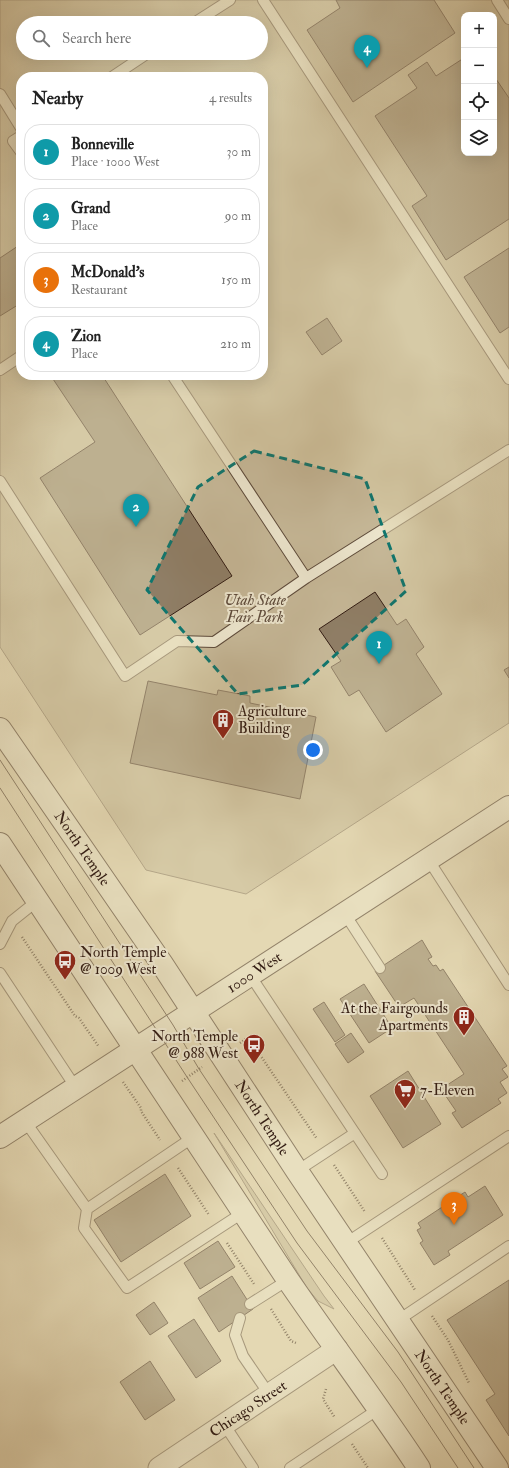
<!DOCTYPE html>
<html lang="en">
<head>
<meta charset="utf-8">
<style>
	:root { --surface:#fff; --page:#f2f2f2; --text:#222; --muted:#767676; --line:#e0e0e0; --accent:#2563eb }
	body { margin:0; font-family:"IM FELL Double Pica",serif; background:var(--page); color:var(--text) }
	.controls { position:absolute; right:12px; top:12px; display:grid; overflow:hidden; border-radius:8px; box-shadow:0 4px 16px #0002 }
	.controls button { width:36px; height:36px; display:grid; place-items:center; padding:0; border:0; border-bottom:1px solid var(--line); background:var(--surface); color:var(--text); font:20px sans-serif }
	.you { position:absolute; left:313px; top:750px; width:14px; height:14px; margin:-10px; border:3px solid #fff; border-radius:50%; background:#1a73e8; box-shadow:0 0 0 6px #1a73e833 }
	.badge { display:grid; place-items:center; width:26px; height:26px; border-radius:50%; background:var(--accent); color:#fff; font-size:13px; font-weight:700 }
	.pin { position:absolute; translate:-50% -33px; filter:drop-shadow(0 1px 2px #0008) }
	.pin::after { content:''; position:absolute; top:21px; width:14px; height:12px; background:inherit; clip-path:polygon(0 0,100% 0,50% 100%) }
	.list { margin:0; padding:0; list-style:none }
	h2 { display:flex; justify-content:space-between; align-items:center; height:52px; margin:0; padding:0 16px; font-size:17px }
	h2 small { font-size:13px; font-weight:400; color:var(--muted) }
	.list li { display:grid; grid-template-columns:26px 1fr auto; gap:12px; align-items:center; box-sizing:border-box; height:56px; margin:0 8px 8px; padding:0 8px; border:1px solid var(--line); border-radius:16px }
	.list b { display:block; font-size:15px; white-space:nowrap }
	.list p { margin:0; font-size:13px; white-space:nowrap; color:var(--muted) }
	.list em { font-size:13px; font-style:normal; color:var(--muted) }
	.icon { flex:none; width:22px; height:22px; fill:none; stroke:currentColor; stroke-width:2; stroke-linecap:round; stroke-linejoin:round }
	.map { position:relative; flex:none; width:509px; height:1468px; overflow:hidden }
	.search { position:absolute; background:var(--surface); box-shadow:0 4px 16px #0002; left:16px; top:16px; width:252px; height:44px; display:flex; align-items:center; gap:10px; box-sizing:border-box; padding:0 14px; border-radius:22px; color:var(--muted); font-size:15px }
	.panel { position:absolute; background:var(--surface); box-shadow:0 4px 16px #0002; left:16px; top:72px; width:252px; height:308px; border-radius:16px }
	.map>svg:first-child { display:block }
	.green { fill:#c6b898; stroke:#7c6a56; fill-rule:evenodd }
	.building { fill:#8f7e66; stroke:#321c13 }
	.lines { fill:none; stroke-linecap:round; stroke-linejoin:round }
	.lane-casing { stroke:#5e4b3b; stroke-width:12 }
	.street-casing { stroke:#5e4b3b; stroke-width:23 }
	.secondary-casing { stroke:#321c13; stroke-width:24 }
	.path { stroke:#321c13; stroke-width:2.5; stroke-dasharray:1 2; stroke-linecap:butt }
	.lane { stroke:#ede6ce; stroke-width:10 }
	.street { stroke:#ede6ce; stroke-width:21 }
	.secondary { stroke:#ede6ce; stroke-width:22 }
	.tram { stroke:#321c13; stroke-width:1 }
	.marked { fill:none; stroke:#0f766e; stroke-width:3; stroke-dasharray:8 5; stroke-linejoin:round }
	.labels { text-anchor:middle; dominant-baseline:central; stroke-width:4; stroke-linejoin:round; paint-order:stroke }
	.park-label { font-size:15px; font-style:italic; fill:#5e4b3b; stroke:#ede6ce }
	.poi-label { font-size:15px; fill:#321c13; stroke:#ede6ce; text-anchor:start }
	.street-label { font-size:15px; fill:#321c13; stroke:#ede6ce }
</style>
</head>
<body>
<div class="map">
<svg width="509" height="1468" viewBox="0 0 509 1468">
	<rect width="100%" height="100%" fill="#e4d8b3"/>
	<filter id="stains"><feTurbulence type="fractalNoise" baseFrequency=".005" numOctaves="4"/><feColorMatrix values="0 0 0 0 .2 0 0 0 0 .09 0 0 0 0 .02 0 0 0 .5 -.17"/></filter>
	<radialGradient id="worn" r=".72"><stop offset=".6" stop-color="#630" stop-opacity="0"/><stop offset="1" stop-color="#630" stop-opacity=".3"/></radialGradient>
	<path class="green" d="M0,0h509v723l-263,171 -100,-24 -146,-223zM464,15h30v138h-30zM23,23h238v30h-238zM21,77h242v298h-242z
		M214,1133l110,163 10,13 -16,-8 -11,-13z"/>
	<path class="building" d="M336,0h98l21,33 -102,69 -46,-72 33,-22z
		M464,58v95h30v-77l15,22v121l-63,41 -34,-54 15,-10 -52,-80 42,-28 -9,-13 19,-13 9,14z
		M21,244v59l-21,13v-58z
		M509,248v79l-9,6 -36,-56z
		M327,318l15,23 -20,14 -16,-23z
		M102,375l130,201 -92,59 -100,-157 55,-36 -44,-66z
		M375,592l22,33 9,-6 18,28 -8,7 26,40 -56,38 -27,-42 -10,6 -18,-29 10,-6 -22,-32z
		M509,667v11l-5,-8z
		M148,681l69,14 1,-5 32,6v7l66,14 -16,82 -170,-36z
		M422,940l10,17 -4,2 5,7 3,-1 4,6 3,-2 64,97 -5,3 6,8 -8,5 7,11 -9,6 3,4 -39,25 -10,-15 4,-2 -15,-22 23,-15 -50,-76 -15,9 -24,-36z
		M364,984l28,44 -23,15 -29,-44z
		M324,1002l21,33 -10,7 -22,-33z
		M351,1033l13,19 -16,11 -13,-19z
		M408,1071l33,53 -38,24 -33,-52z
		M165,1174l26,42 -70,46 -27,-42z
		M485,1186l18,29 -55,36 2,4 -16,10 -14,-22 3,-2 -6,-11 4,-2 -3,-5 47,-31 3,5z
		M218,1241l17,26 -35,22 -16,-26z
		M232,1276l21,33 -34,23 -21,-34z
		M509,1280v156l-23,-36 9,-6 -48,-74z
		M154,1302l14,21 -18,12 -14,-20z
		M194,1319l27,42 -25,17 -28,-42z
		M150,1361l25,39 -30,20 -25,-38z"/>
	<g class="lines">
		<g class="lane-casing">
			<path id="lane" d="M263,0l246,379
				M497,0l12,19
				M194,23l36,-23
				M112,77l36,-24
				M0,94l21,34
				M21,136l-8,5 8,11
				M0,370l21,-14
				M172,375l134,203 203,-128
				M0,481l125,195 52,-35 37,1 92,-64
				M428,859l81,126
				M345,914l35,54
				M0,944l12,-23 25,-20
				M0,973l76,115
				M250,975l132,199
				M25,1121l62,88 108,-73
				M297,1171l58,-38
				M87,1209l-3,19 43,60 117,-76
				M346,1243l163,-107
				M250,1304l38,-24
				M240,1318l-5,17 8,21 26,38
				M397,1321l112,-75
				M224,1424l29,44
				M290,1468l90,-60"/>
		</g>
		<g class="street-casing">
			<g id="street">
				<path id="s1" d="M159,1468l178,-119"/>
			</g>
		</g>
		<g class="secondary-casing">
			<g id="secondary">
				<path id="s2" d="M0,729l162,235 135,207 200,297"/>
				<path d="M0,844l288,436c43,63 89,124 131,188"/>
				<path id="s3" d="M0,1137l509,-330"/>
			</g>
		</g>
		<path class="path" d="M22,937l53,79 4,2 20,29
			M240,1043l7,-5 3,2 67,99
			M182,1081l20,-14
			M123,1082l18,26v3l19,29
			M334,1165l31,47
			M178,1168l31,47
			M382,1238l33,52
			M227,1243l27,41
			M271,1309l20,32 5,2
			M432,1316l16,24 21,43
			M326,1389l-3,10 12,19
			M352,1444l16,24"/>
		<use href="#lane" class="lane"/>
		<use href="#street" class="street"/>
		<use href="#secondary" class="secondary"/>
		<path class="tram" d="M0,760l173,265 26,44 108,162 91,121 76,116
			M0,788l187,289 110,166 104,139 57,86"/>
	</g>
	<path d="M0 0H509V1468H0ZM254,451l111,28 41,112 -104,94 -64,9 -91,-104 51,-103z" fill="#e4d8b3" fill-opacity=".55" fill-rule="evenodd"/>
	<path class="marked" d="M254,451l111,28 41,112 -104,94 -64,9 -91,-104 51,-103z"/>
	<defs>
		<g id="building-pin" transform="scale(1.15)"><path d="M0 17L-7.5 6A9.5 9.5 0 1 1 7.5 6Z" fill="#8f2418" stroke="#ede6ce"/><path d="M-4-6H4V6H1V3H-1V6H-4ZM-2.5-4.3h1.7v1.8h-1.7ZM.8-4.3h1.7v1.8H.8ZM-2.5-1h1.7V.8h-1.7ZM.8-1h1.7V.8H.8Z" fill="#fff"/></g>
		<g id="bus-pin" transform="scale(1.15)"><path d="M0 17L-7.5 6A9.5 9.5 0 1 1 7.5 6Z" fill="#8f2418" stroke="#ede6ce"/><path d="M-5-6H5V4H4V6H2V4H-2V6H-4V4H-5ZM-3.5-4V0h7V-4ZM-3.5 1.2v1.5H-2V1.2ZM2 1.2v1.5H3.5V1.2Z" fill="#fff"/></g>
		<g id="supermarket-pin" transform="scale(1.15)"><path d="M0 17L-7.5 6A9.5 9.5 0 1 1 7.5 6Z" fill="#8f2418" stroke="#ede6ce"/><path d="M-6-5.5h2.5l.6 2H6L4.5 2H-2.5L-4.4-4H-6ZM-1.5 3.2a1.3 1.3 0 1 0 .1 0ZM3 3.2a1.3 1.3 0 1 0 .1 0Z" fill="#fff"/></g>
	</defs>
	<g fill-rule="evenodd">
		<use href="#building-pin" x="223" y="720"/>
		<use href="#bus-pin" x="65" y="961"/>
		<use href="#building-pin" x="464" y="1017"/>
		<use href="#bus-pin" x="254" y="1045"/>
		<use href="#supermarket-pin" x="405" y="1090"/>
	</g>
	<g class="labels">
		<g class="park-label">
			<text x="255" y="600">Utah State<tspan x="255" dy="17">Fair Park</tspan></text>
		</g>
		<g class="poi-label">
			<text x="238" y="711">Agriculture<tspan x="238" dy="17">Building</tspan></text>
			<text x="80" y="952">North Temple<tspan x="80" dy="17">@ 1009 West</tspan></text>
			<text x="448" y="1008" text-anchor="end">At the Fairgounds<tspan x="448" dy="17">Apartments</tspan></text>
			<text x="238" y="1036" text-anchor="end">North Temple<tspan x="238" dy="17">@ 988 West</tspan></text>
			<text x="420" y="1090">7-Eleven</text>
		</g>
		<g class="street-label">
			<text stroke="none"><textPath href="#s2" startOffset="145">North Temple</textPath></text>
			<text stroke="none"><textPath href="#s3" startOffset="303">1000 West</textPath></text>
			<text stroke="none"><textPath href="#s2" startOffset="469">North Temple</textPath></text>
			<text stroke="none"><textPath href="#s2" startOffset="793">North Temple</textPath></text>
			<text stroke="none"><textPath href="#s1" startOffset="107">Chicago Street</textPath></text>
		</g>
	</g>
	<rect width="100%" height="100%" filter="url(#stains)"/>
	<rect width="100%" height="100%" fill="url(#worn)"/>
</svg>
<div class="controls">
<button>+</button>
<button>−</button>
<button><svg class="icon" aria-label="locate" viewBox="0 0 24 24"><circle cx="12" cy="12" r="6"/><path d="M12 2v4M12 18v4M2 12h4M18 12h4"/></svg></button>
<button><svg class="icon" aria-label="layers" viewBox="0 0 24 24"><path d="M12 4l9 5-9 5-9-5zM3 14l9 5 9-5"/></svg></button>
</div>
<div class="you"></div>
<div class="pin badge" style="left:379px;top:664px;background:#0f9aa8">1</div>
<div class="pin badge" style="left:136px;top:527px;background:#0f9aa8">2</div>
<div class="pin badge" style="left:454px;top:1225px;background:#e8710a">3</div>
<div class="pin badge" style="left:367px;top:68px;background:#0f9aa8">4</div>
<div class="search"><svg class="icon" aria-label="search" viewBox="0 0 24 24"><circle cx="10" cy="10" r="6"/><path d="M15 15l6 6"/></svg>Search here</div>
<section class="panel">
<h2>Nearby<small>4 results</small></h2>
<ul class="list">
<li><span class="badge" style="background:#0f9aa8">1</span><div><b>Bonneville</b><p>Place · 1000 West</p></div><em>30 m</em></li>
<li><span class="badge" style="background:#0f9aa8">2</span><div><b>Grand</b><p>Place</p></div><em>90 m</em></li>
<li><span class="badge" style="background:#e8710a">3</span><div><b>McDonald's</b><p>Restaurant</p></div><em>150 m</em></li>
<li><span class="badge" style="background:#0f9aa8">4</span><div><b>Zion</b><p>Place</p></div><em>210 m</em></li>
</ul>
</section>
</div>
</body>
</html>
